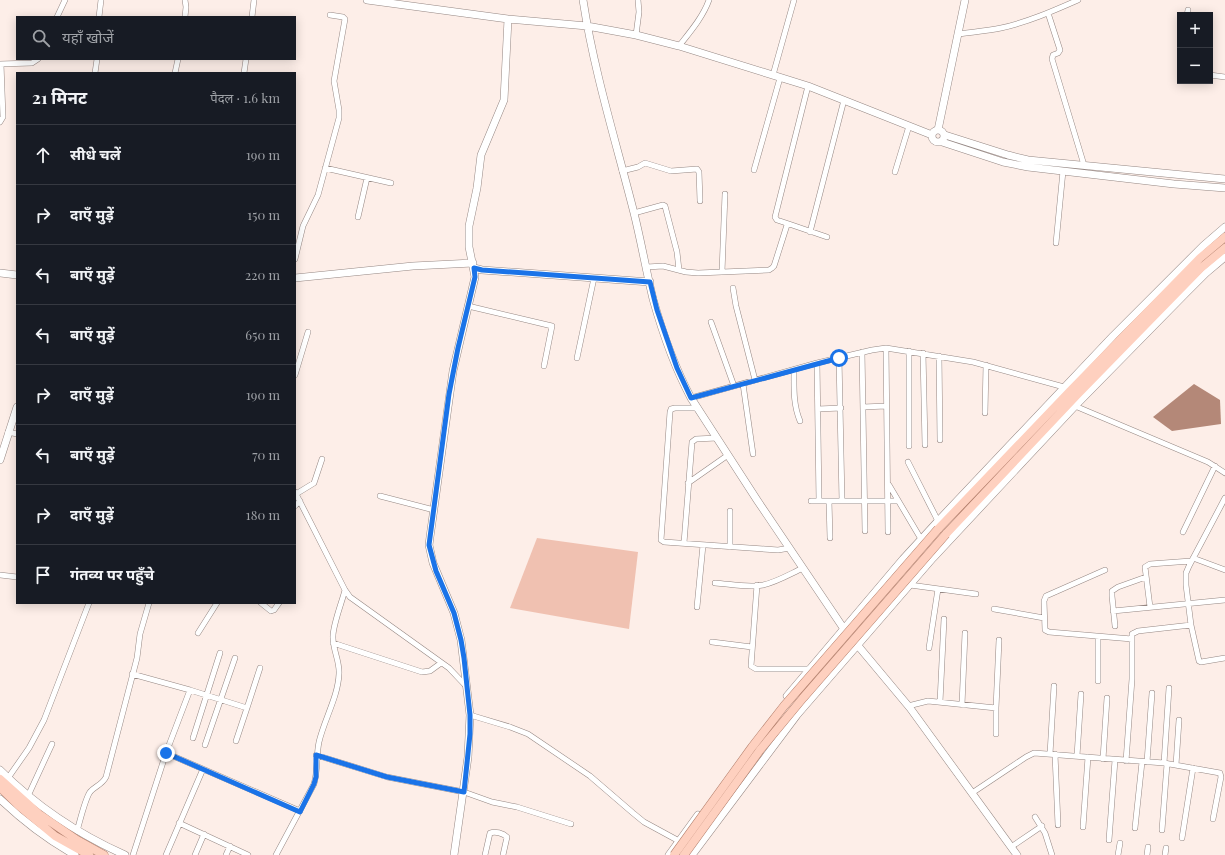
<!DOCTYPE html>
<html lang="hi">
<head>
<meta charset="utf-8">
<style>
	:root { --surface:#171b24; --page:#242831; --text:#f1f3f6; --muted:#9ea1a6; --line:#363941 }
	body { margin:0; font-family:"Playfair Display","Noto Sans Devanagari",serif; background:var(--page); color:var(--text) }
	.controls { position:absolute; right:12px; top:12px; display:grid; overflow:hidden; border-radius:0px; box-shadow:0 2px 10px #0003 }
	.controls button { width:36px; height:36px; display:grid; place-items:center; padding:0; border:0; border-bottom:1px solid var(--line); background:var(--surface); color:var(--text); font:20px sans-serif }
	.stop { position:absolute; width:12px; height:12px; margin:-9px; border:3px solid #1a73e8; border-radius:50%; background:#fff }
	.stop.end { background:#1a73e8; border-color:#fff; box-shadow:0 1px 4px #0008 }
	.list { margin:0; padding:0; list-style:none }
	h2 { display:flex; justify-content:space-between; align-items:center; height:52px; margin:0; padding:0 16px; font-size:17px }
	h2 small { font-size:13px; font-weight:400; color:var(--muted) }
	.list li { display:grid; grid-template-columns:26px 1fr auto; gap:12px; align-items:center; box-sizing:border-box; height:60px; padding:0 16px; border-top:1px solid var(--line) }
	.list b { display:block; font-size:15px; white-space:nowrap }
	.list em { font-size:13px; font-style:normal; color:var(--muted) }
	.icon { flex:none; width:22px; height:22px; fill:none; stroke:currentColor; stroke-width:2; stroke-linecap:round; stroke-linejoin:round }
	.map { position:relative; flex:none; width:1225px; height:855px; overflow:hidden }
	.search { position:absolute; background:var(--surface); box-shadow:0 2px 10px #0003; left:16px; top:16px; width:280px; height:44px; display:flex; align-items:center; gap:10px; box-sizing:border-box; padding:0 14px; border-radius:0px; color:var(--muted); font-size:15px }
	.panel { position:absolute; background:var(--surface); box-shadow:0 2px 10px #0003; left:16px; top:72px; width:280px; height:532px; border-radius:0px }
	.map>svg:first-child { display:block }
	.green { fill:#f0c1b1 }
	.water { fill:#b48878 }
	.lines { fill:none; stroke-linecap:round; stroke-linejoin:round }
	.street-casing { stroke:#958783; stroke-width:6 }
	.secondary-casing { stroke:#958783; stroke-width:8 }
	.primary-casing { stroke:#b37f6c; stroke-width:9 }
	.street { stroke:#fff; stroke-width:5 }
	.secondary { stroke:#fff; stroke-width:7 }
	.primary { stroke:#fed0bf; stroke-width:8 }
	.primary-bridge-casing { stroke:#b37f6c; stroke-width:9; stroke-linecap:butt }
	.primary-bridge { stroke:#fed0bf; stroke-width:8 }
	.route { stroke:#1a73e8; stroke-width:5 }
</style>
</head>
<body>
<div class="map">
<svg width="1225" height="855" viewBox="0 0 1225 855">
	<rect width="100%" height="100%" fill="#fdeee8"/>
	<path class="green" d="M537,538l101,14 -9,77 -119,-21z"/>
	<path class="water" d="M1194,384l26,16 1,24 -49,7 -19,-14z"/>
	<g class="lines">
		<g class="street-casing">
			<path id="street" d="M1048,13l12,37 -2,3 -5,2 -1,4 32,106
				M1187,15l1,-5
				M57,17l8,-17
				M99,17l2,-17
				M185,17l1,-10 -1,-7
				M252,17l2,-17
				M958,34c14,-2 29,-3 43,-6 27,-6 52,-17 77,-28
				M636,35l3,-23 -1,-12
				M679,46c11,-14 24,-29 30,-46
				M0,64l32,-1 6,-4
				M95,73l2,-14
				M175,73l3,-14
				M244,73l2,-14
				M773,75l21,-75
				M1210,75l15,2
				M0,122l3,-5 -2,-53
				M325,168l66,15
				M754,170l26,-92
				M622,171l16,-4 7,-4 26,8 26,-2 2,3 1,29
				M895,172l14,-46
				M634,213l29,-8 2,1 12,46 2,18
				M358,217l9,-39
				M789,224l-12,-4 -2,-3 33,-131
				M810,232l34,-132
				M1056,243l7,-72
				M295,259l8,-33 15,-31 21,-77v-8l-5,-29 11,-62 -2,-2 -13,-2
				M647,267l16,-1 23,6 12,1 71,-3 3,-2 2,-2 13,-41 2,-1 38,13
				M722,272l3,-78
				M733,288l3,18 19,74
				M468,306l84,20 -8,40
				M711,322l23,64
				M886,348l2,184
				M909,351v95
				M862,352l3,179
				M923,353l2,92
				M939,356l1,84
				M577,358l17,-80
				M839,358l3,143
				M817,363l2,138
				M794,370c0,18 -1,34 6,51
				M295,375l13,-43
				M743,384l10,70
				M691,398l126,-35 55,-13 14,-2 87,14 91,25
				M1075,406l133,56 17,11
				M863,407l23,-1
				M698,408h-23l-4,1 -1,3 -9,128 3,2 114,8 12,-2
				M818,409l23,-1
				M985,413l1,-48
				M8,432l9,2
				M908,462l30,59
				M688,483l40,-28
				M889,485l32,54
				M295,492l50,98 5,7 99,71 17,18
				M296,494l18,-11 8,-24
				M380,496l54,14
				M1225,498l-36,68 -3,7v12l5,40 8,36 2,1 24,-4
				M811,501h87
				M829,501l1,37
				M295,506l5,-5
				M1183,532l32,-66
				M684,543l8,-101 4,-3 21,-1
				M730,547v-36
				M1193,558l32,12
				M1105,570l-59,26 -2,5 1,29 4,2 83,7
				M0,575l17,2
				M715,583c15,1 33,5 48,2 14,-3 27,-11 40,-17
				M757,585l-6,81 5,3h55
				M910,585l66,9
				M261,603l10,8 3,-1 5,-7
				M697,607l6,-62
				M1150,607l-5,-40 5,-3 41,-3
				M994,609l50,9
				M1113,611l112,-11
				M1115,626l-3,-30v-5l6,-4 28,-10
				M198,633l19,-30
				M1098,637v44
				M712,642l40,5
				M333,643l89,29 8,-1 11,-8
				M929,648l9,-59
				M132,674l58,16 57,18 13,-40
				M940,702l4,-83
				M962,705l3,-72
				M908,706l20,-5 68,7 3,-68
				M996,708v26
				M470,715l40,12 18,7 62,42 43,37 11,9 35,19
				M193,738l27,-85
				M236,741l11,-33
				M205,745l30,-87
				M166,753l134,58
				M1050,754l4,-68
				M1055,754l3,71
				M316,755l71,22 77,15 28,10 25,5 54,17
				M1077,756l4,-62
				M1103,759l4,-61
				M1126,761l6,-82v-45l6,-3 53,-6
				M1147,762l5,-69
				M1164,763l5,-75
				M1176,765l3,-45
				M8,778l21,-30 15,-28 45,-117
				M972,793l54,-36 8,-4 130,10 56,10 1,4 -8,42
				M28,796l24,-52
				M1035,817l10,16 7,22
				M179,823l69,32
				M1083,827l5,-70
				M1135,828l7,-66
				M1162,830l5,-66
				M77,831c3,-10 8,-32 13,-39 5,-6 12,-7 16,-15l31,-119 3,-24 9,-31
				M1182,838l11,-70
				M1109,840l6,-80
				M1011,847l31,-21
				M133,855l33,-102 24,-63
				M166,855l37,-86
				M195,855l9,-21
				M226,855l4,-9
				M276,855l38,-71c4,-13 2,-28 5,-42 5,-22 19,-45 20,-68 1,-12 -6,-24 -6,-36 -1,-11 9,-36 12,-48
				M485,855l5,-22c5,-2 13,0 17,4l-4,18
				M1118,855l2,-12
				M1147,855l1,-8
				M1165,855l1,-7"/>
		</g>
		<g class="secondary-casing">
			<path id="secondary" d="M367,0l141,19 79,7 49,9 43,11 129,40 124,49
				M583,0c11,72 33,142 51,213 7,28 12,57 19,86 9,32 22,69 38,99l66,102 87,129 66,79 107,147
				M932 136a6 6 0 1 1 12 0a6 6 0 1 1-12 0Z
				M938,130l27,-130
				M945,135l63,20 20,5 197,19
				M942,142l61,20 25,5 146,17 51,4
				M474,268l8,2 168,12
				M0,273l17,2
				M295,278l118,-12 60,-3
				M0,460l17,-53
				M787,696l116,-137 35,-38 175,-185 90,-90 22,-19
				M0,770c37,37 78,64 125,85
				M0,799c22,21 48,41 75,56
				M454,855l14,-98 2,-42 -9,-75 -7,-27 -21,-50 -4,-18 1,-8 23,-166 22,-94 -6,-30v-21l8,-38 4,-33 23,-55 4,-81
				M669,855l29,-40
				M692,855l105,-140 136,-157 142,-152 110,-112 21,-21 19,-16"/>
		</g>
		<g class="primary-casing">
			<path id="primary" d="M938,529l132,-138 130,-133 25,-21
				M946,534l131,-139 124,-127 24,-20
				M0,779l39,35 38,26 27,15
				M0,787l19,19 36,30 34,19"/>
		</g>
		<use href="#street" class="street"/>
		<use href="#secondary" class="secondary"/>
		<use href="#primary" class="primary"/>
		<g class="primary-bridge-casing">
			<path id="primary-bridge" d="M674,855l78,-108 32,-41 154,-177
				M684,855l76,-105 43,-52 143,-164"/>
		</g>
		<use href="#primary-bridge" class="primary-bridge"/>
	</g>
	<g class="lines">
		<path class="route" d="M166,753l134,59 14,-28 2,-7v-22l71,22 77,15 6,-58v-19l-6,-57 -3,-18 -7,-27 -18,-42 -7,-26 20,-151 9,-46 17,-71 -1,-9 8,2 168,12 7,28 20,58 14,30 148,-40"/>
	</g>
</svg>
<div class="controls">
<button>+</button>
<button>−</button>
</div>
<div class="stop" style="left:839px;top:358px"></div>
<div class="stop end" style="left:166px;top:753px"></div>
<div class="search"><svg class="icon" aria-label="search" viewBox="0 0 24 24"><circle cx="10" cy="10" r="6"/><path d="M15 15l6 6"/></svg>यहाँ खोजें</div>
<section class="panel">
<h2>21 मिनट<small>पैदल · 1.6 km</small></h2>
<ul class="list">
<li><svg class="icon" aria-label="ahead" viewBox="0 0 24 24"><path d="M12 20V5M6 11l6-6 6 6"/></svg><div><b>सीधे चलें</b></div><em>190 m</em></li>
<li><svg class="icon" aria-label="right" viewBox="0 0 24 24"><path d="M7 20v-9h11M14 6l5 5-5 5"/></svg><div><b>दाएँ मुड़ें</b></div><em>150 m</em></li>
<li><svg class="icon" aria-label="left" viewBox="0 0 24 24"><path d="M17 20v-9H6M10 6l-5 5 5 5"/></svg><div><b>बाएँ मुड़ें</b></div><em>220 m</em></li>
<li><svg class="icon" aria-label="left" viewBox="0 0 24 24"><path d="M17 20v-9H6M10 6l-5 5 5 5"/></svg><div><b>बाएँ मुड़ें</b></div><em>650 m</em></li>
<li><svg class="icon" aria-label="right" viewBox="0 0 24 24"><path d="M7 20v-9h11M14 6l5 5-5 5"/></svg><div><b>दाएँ मुड़ें</b></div><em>190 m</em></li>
<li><svg class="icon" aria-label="left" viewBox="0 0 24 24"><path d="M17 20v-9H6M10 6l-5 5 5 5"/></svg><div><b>बाएँ मुड़ें</b></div><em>70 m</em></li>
<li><svg class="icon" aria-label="right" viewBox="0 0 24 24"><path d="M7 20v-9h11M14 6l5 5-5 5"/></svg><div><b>दाएँ मुड़ें</b></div><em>180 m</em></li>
<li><svg class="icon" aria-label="arrive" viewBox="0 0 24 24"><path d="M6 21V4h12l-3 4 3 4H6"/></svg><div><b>गंतव्य पर पहुँचे</b></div></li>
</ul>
</section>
</div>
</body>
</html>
